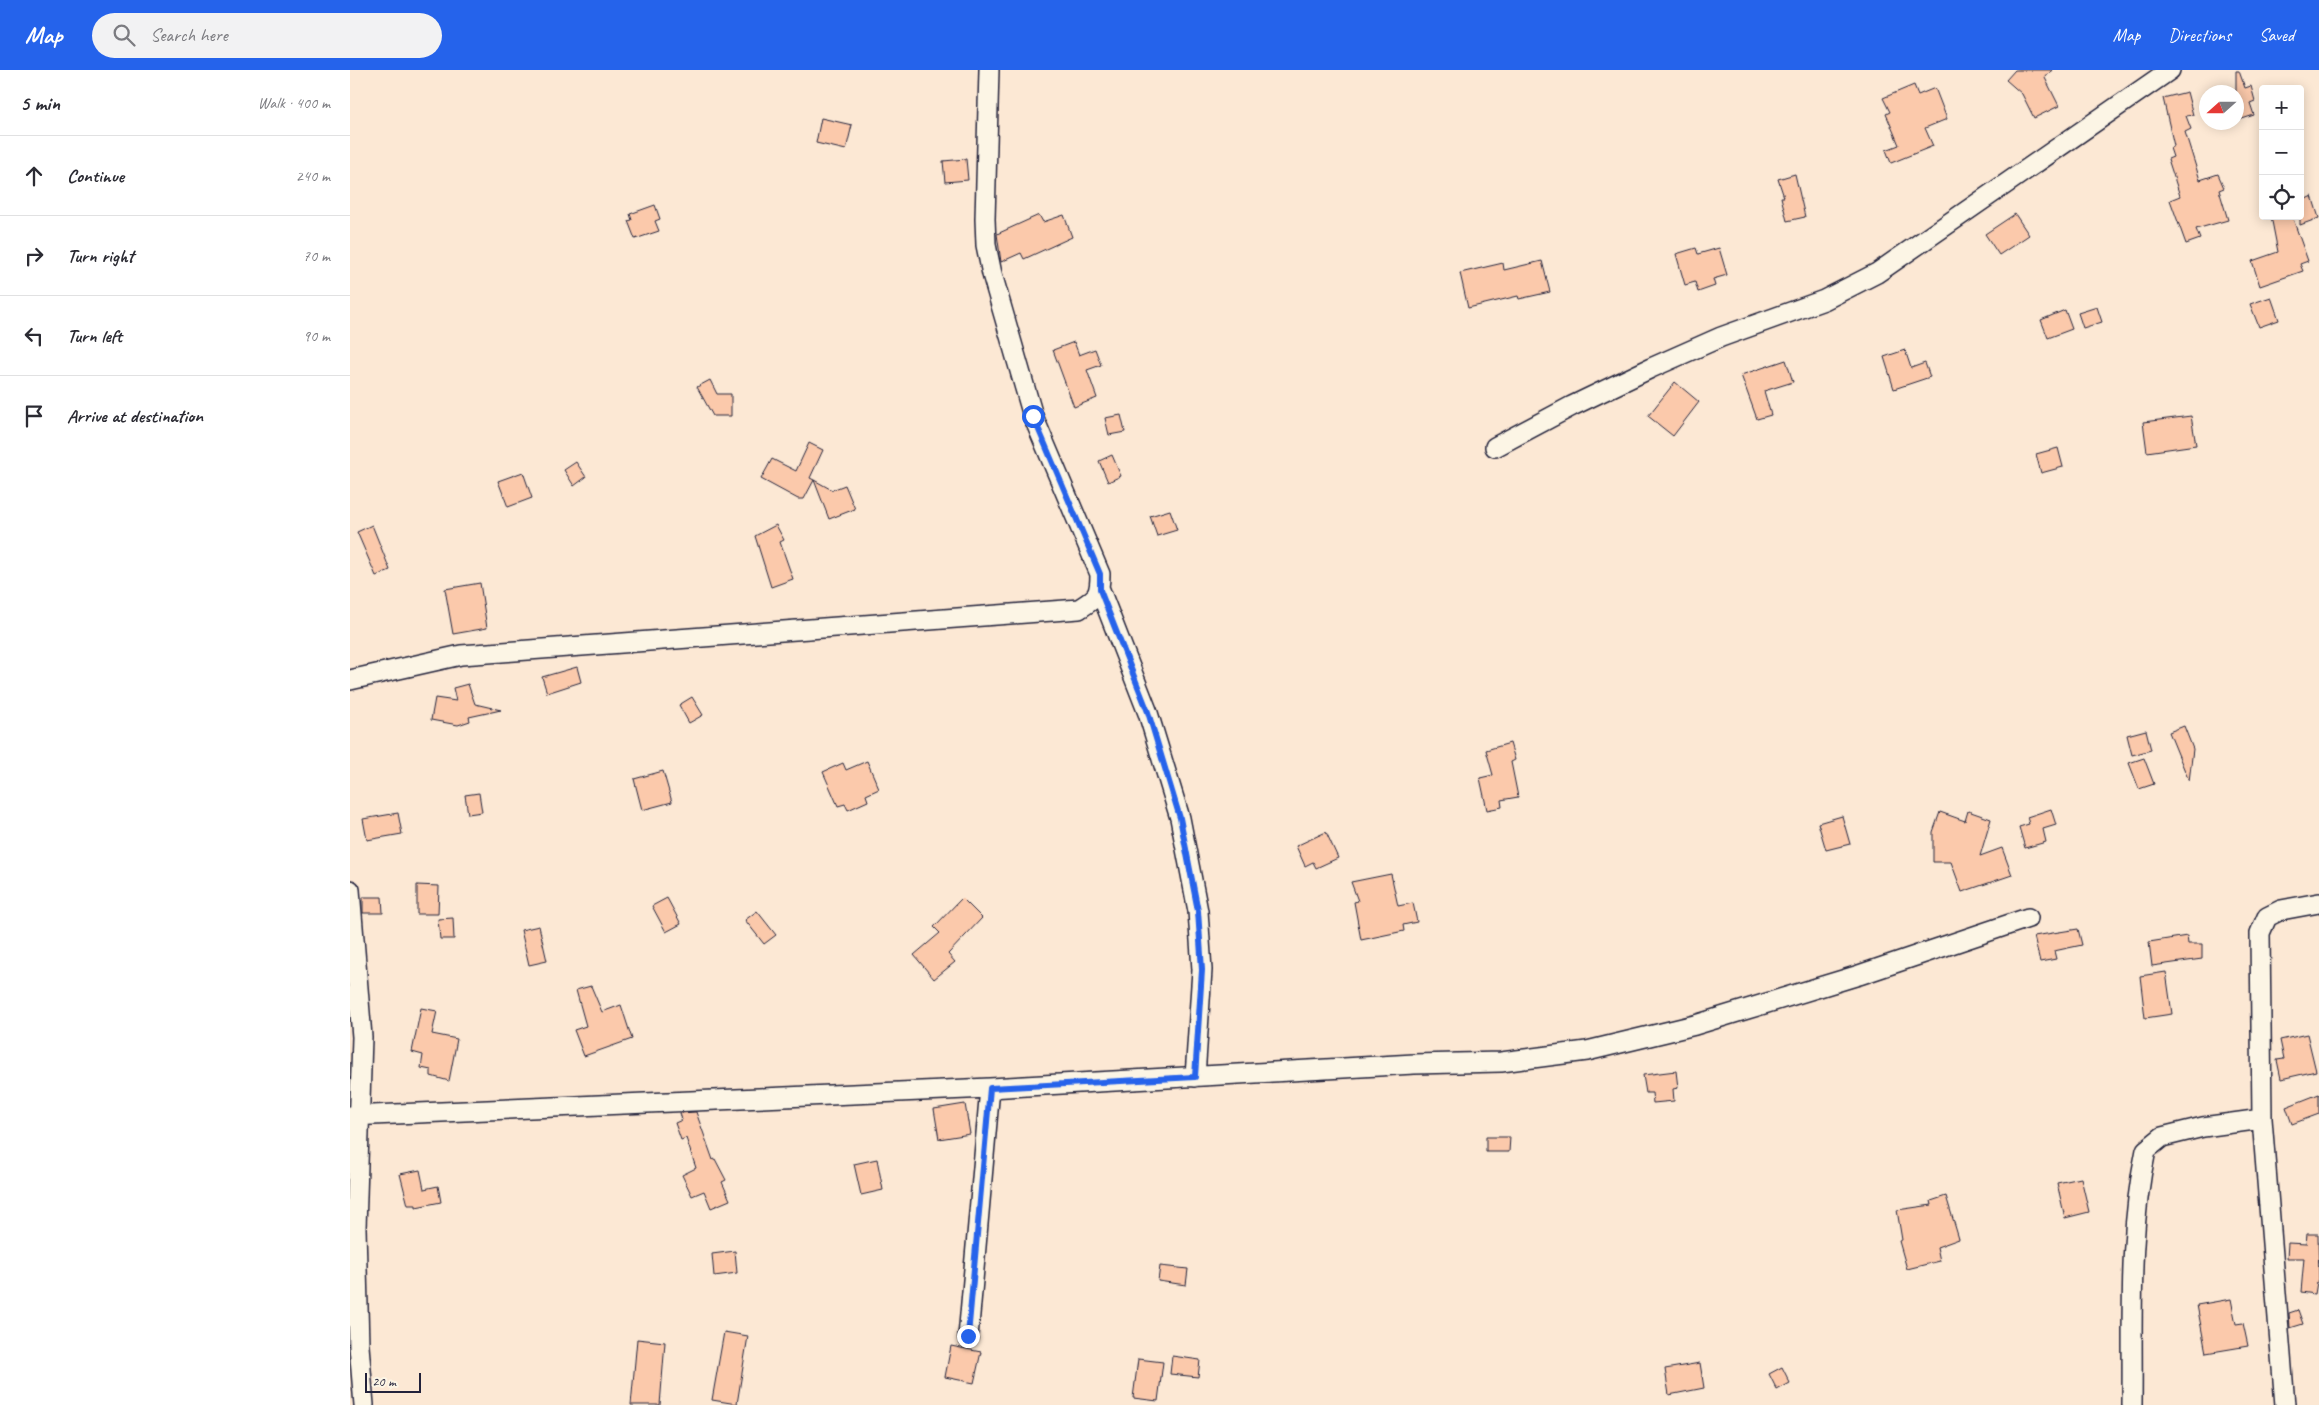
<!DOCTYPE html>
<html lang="en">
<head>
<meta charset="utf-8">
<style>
	:root { --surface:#fff; --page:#f2f2f3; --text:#2b2b33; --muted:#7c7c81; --line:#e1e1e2; --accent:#2563eb }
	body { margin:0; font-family:Caveat,sans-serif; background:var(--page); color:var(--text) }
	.controls { position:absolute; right:15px; top:15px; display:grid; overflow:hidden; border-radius:5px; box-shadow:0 2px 12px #0003 }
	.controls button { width:45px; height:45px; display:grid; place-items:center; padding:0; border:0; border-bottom:1px solid var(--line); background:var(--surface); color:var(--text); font:25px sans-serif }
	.compass { position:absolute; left:1849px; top:15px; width:45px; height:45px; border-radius:50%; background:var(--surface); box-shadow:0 2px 12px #0003; rotate:249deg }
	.scale { position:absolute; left:15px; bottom:12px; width:56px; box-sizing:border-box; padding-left:5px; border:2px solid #22223b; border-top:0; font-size:14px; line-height:18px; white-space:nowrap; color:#22223b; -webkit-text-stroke:4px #fcf5e5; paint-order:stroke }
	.stop { position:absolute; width:15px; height:15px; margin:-11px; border:4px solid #2563eb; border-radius:50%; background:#fff }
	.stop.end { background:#2563eb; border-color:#fff; box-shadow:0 1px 5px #0008 }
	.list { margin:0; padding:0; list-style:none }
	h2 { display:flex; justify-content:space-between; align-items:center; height:65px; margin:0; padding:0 20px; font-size:21px }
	h2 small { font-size:16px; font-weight:400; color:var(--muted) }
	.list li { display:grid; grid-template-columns:32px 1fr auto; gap:15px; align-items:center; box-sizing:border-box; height:80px; padding:0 20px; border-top:1px solid var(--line) }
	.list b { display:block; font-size:19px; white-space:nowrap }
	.list em { font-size:16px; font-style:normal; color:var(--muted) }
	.icon { flex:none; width:28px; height:28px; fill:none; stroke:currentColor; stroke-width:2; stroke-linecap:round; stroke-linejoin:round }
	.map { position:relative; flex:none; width:1969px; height:1335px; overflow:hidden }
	header { display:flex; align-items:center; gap:30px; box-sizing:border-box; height:70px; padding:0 25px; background:var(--accent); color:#fff }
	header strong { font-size:24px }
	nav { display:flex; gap:28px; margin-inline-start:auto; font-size:18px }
	.search { width:350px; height:45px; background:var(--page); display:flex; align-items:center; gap:12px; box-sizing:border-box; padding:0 18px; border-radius:28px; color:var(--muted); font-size:19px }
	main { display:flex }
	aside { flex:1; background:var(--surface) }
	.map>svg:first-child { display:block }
	.building { fill:#fbc9ab; stroke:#22223b }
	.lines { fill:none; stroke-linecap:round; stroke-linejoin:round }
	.minor-casing { stroke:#22223b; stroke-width:22 }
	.minor { stroke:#fcf5e5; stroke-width:19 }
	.route { stroke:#2563eb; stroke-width:6 }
</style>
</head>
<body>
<header>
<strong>Map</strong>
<div class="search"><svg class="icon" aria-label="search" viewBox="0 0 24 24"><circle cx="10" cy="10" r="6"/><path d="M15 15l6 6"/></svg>Search here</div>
<nav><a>Map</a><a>Directions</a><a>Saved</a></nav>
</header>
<main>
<aside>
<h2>5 min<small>Walk · 400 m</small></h2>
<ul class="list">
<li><svg class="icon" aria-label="ahead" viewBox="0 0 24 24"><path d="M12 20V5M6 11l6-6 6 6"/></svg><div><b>Continue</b></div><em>240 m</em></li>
<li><svg class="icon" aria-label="right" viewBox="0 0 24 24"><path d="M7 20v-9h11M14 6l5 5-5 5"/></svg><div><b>Turn right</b></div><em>70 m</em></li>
<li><svg class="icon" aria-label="left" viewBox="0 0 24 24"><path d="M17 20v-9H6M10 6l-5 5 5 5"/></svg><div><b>Turn left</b></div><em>90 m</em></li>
<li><svg class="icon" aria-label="arrive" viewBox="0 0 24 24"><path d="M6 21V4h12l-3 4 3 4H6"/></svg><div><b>Arrive at destination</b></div></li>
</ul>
</aside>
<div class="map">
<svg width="1969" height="1335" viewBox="0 0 1969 1335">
	<rect width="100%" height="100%" fill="#fce8d4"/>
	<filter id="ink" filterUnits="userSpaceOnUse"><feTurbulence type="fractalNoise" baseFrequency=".02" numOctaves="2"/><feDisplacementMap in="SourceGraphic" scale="10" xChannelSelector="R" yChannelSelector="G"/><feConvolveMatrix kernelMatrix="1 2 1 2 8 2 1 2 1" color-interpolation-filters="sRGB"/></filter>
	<g filter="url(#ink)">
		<path class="building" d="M1665,0h37l-7,8 14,28 -25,12 -12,-24 -16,-14z
			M1886,1h3l6,17 6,-2 4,15 -5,2 4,12 -18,6z
			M1564,15l4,10 17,-7 12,31 -22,9 8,18 -42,17 -5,-13 13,-5 -13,-31 4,-2 -7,-14z
			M1837,22l6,23 -7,1 5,13 -6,3 15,48 18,-6 6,14 -5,2 9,30 -32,9 4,10 -14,5 -16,-44 10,-4 -12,-37 5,-2 -3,-9 4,-2 -11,-48z
			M471,48l31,7 -6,25 -30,-7z
			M616,89l2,21 -23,2 -2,-21z
			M1445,104l10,43 -18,4 -6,-24h3l-6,-18z
			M1962,126l7,22 -19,7v-23z
			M305,135l5,14 -5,2 4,10 -24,8 -7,-18 4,-1 -2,-6z
			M1665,144l14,21 -30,20 -14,-21z
			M689,145l4,7 21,-7 8,22 -48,22 -3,-6 -20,9 -4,-28z
			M1921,146h21l16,45 -8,3 3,7 -43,15 -8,-25 26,-9z
			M1346,178l2,6 21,-6 8,27 -14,4 2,7 -17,6 -3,-10 -10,3 -9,-31z
			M1192,191l8,31 -31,7 -1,-3 -50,12 -8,-35 43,-10 1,7z
			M1921,227l8,23 -20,7 -9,-23z
			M1747,237l5,15 -19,6 -5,-15z
			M1715,240l7,19 -24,9 -7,-18z
			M724,272l5,13 16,-6 6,16 -14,5 10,28 -23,9 -21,-57z
			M1555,280l6,18 14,-5 5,14 -36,12 -10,-32z
			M1436,290l7,22 -29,9 7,24 -14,4 -16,-44z
			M360,310l7,14h14v22h-18l-16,-29z
			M1325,312l24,20 -26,34 -25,-20z
			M771,345l4,17 -16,3 -4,-17z
			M1841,346l5,29 -49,7 -4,-30z
			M459,373l14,7 -13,28 4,2 -10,19h-6l-37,-20 11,-20 24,12z
			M1708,378l5,19 -22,6 -5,-19z
			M762,385l9,21 -13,6 -9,-21z
			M226,392l10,15 -12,9 -10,-16z
			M173,402l9,26 -24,9 -10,-26z
			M464,410l18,10 13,-5 10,24 -26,10z
			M820,440l7,20 -20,6 -7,-20z
			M22,455l18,45 -14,6 -19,-44z
			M426,455l8,15 -4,2 13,37 -22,8 -16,-51z
			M130,513l7,45 -34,6 -8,-45z
			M227,597l4,15 -34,11 -5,-16z
			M118,614l7,20 26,6 -32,7 1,4 -12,4 -27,-5 4,-22 21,3 -3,-13z
			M342,627l11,18 -14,8 -10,-18z
			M1834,656l9,23 -4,32 -20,-49z
			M1796,660l5,20 -19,5 -5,-20z
			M1160,673l5,17 -4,2 7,35 -17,3 1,7 -15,3 -7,-32 13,-3 -7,-25z
			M1794,688l10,26 -15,5 -10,-26z
			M517,691l12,28 -13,6 2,6 -20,9 -3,-6 -7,2 -15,-34 20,-9 3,7z
			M313,701l9,31 -30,8 -8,-31z
			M129,723l3,19 -14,2 -3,-19z
			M1701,739l5,16 -13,4 3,13 -21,6 -6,-21 10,-3 -2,-7z
			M1618,741l23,8 -11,37 22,-8 10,27 -50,17 -11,-30h-18v-30l7,-20 25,9z
			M48,743l4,21 -35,6 -4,-21z
			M1492,746l8,28 -24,6 -8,-27z
			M976,762l12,26 -22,10 -3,-6 -8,4 -9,-20z
			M1041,804l7,32 15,-3 4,19 -14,3 1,6 -43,9 -7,-38 4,-1 -7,-19z
			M67,815l22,1 -1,28h-21z
			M13,827h19l1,16h-20z
			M317,828l14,26 -15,8 -14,-26z
			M612,828l20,20 -34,36 7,8 -21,17 -20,-24 26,-22 -6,-6z
			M407,841l19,24 -12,9 -19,-24z
			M103,848l1,21h-14l-2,-20z
			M189,856l8,35 -18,4 -8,-35z
			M1728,859l4,16 -28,6 2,8 -16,3 -6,-26z
			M1837,866l1,8h14v15l-50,7 -3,-24z
			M1816,902l6,42 -27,4 -5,-42z
			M241,916l11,26 19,-7 11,34 -48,17 -10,-26 12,-4 -10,-36z
			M71,938l16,3 -5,23 25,5 -8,42 -18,-5v-6l-10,-2 2,-13 -11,-3z
			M1957,964l9,37 -35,8 -4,-19 7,-1 -4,-19z
			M1326,1001l2,17 -5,1 1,12 -21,2 -1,-10h-6l-3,-18z
			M1969,1024v20l-27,10 -6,-17z
			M615,1034l5,30 -31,5 -5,-30z
			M346,1042l17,48 2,-1 11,21 -4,2 8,18 -19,8 -7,-17 -12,5 -10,-21 14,-7 -10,-30 -5,2 -6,-17 7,-3 -2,-7z
			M1136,1067h24l-1,15h-23z
			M527,1089l6,31 -22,5 -7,-31z
			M70,1100l4,19 14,-3 3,16 -25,5v-2h-8l-8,-31z
			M1731,1108l8,34 -24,6 -8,-35z
			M1596,1126l13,43 -22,8 3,14 -33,8 -8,-28 3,-1 -5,-30 35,-5 -1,-4z
			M1957,1164h11l1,49 -2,-1 -2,12 -14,-2 3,-34h-17l1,-15 18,1z
			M385,1181l2,22 -23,3 -2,-22z
			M810,1196l28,3 -2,16 -28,-4z
			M1881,1229l5,25 7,-1 5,23 -42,7 -9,-48z
			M1948,1240l5,14 -13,4 -1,-15z
			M374,1262l24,4 -11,68 -25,-4z
			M287,1269l28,3 -5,63h-29z
			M601,1276l30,6 -7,31 -29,-6z
			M822,1286l28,4 -2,17 -28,-3z
			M788,1289l25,3 -5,39 -25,-3z
			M1350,1293l4,25 -35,7 -4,-26z
			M1432,1297l8,16 -13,7 -8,-16z"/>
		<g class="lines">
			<g class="minor-casing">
				<path id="minor" d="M1145,377l77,-41 79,-38 70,-31 103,-37 53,-27 293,-203
					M750,520l48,123 32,105 18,93 4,59 -7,107
					M0,610l111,-25 618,-46c18,-12 21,-13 21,-35l-67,-158 -41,-142 -6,-29 -1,-26 4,-149
					M0,820l12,147 -6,191 3,118 5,59
					M0,1046l640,-28 424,-24 87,-2 86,-11 108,-26 164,-50 169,-57
					M618,1267l22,-249
					M1782,1335c1,-85 -4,-171 14,-255l16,-13 41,-10 59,-8
					M1935,1335l-23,-286 -2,-186 7,-16 14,-7 38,-7"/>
			</g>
			<use href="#minor" class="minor"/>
		</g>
	</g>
	<g class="lines" filter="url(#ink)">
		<path class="route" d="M618,1266l22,-248 205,-11 7,-107 -4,-59 -18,-93 -32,-106 -48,-122v-16l-67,-158"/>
	</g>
</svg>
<div class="controls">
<button>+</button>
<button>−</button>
<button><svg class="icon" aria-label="locate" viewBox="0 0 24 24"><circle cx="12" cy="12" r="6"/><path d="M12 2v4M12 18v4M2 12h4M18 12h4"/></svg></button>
</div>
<svg class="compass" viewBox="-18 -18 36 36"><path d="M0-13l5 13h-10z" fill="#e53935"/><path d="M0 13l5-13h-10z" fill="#7c7c81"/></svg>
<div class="scale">20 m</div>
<div class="stop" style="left:683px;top:346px"></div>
<div class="stop end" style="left:618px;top:1266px"></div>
</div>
</main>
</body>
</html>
